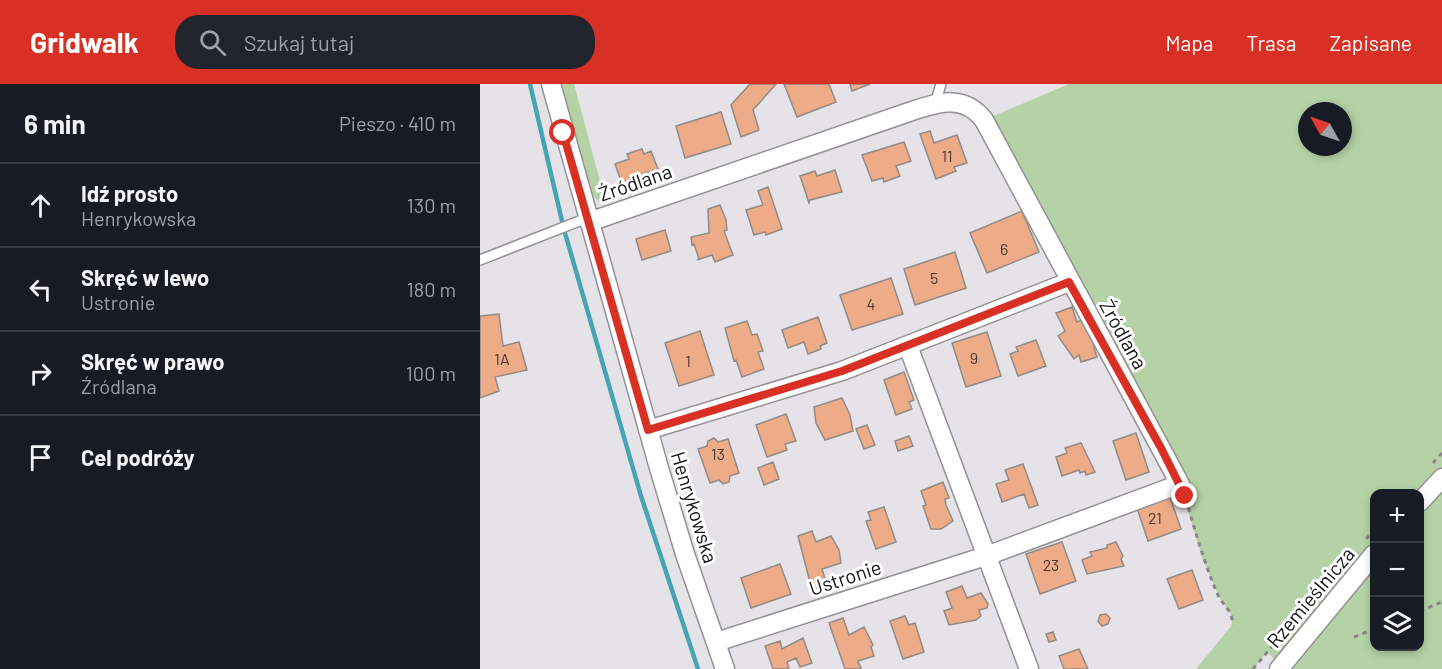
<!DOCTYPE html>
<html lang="pl">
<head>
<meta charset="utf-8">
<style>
	:root { --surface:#171b24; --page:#20242c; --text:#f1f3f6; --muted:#9ea1a6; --line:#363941; --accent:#d93025 }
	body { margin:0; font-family:Barlow,sans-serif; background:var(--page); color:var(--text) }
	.controls { position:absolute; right:18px; bottom:18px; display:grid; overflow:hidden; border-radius:12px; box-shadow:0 3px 9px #0003 }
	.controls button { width:54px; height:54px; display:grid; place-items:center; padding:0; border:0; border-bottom:2px solid var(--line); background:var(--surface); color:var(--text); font:30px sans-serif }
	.compass { position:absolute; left:818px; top:18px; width:54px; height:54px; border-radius:50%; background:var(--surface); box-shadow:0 3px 9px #0003; rotate:310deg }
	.stop { position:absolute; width:18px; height:18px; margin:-14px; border:4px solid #d93025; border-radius:50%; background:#fff }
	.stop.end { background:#d93025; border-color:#fff; box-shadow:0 2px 6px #0008 }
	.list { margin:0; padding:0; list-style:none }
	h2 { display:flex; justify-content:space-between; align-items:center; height:78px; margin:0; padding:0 24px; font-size:26px }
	h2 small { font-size:20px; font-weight:400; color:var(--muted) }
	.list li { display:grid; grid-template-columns:39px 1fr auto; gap:18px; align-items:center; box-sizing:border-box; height:84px; padding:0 24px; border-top:2px solid var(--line) }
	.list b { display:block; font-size:22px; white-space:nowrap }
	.list p { margin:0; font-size:20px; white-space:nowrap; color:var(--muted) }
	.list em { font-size:20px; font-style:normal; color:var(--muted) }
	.icon { flex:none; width:33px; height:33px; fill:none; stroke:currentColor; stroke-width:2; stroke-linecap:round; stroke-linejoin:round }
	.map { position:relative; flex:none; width:962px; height:585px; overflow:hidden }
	header { display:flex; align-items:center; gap:36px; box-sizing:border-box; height:84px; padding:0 30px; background:var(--accent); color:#fff }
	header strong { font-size:28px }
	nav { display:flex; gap:33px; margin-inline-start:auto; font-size:21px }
	.search { width:420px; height:54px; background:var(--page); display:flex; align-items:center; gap:15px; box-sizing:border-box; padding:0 21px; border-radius:24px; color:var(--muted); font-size:22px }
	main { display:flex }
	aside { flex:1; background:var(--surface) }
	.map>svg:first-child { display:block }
	.green { fill:#b5d2a6; fill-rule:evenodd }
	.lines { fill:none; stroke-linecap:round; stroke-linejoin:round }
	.stream { stroke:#45a5b4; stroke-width:4.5 }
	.building { fill:#edab88; stroke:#918b88; stroke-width:1.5 }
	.lane-casing { stroke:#949195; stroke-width:12 }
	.street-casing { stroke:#949195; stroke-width:21 }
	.path { stroke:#888689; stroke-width:3; stroke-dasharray:4.5 4.5; stroke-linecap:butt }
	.lane { stroke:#fff; stroke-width:9 }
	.street { stroke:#fff; stroke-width:18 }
	.route { stroke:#d93025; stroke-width:8 }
	.labels { text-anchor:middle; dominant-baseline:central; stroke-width:6; stroke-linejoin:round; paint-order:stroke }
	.number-label { font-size:16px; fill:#493830 }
	.street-label { font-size:20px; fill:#121112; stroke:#fff }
</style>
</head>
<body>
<header>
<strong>Gridwalk</strong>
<div class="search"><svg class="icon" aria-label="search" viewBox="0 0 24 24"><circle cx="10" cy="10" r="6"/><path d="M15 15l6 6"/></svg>Szukaj tutaj</div>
<nav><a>Mapa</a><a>Trasa</a><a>Zapisane</a></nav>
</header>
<main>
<aside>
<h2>6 min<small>Pieszo · 410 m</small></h2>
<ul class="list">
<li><svg class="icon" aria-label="ahead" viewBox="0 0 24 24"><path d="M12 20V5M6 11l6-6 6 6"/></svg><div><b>Idź prosto</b><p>Henrykowska</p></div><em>130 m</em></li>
<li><svg class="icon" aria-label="left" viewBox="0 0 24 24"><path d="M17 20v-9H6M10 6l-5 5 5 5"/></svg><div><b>Skręć w lewo</b><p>Ustronie</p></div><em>180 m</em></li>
<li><svg class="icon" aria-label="right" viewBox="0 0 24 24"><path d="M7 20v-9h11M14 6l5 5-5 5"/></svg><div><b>Skręć w prawo</b><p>Źródlana</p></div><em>100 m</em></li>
<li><svg class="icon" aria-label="arrive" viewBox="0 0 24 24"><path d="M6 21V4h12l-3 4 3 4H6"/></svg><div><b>Cel podróży</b></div></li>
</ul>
</aside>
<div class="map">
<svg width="962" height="585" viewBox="0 0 962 585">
	<rect width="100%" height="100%" fill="#e6e3e8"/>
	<path class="green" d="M71,0h23l30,112 -3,8 -24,-25z
		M589,0h373v585h-163l3,-3 -15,-14 -14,17h-57l36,-44 -1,-11 -12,-17 -17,-40 -22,-73 -196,-364zM827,27h36v36h-36zM894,410h46v152h-46z"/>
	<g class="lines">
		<path class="stream" d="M50,0l32,137
			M85,149l76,263 57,173"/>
	</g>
	<path class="building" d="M270,0h26l-23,26 6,20 -18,7 -10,-32z
		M304,0h45l7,18 -39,15z
		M370,0h20l-18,7z
		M241,28l10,32 -46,14 -9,-32z
		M450,47l4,12 23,-8 10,28 -13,4 2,4 -20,8 -16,-45z
		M424,58l7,19 -15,5 4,10 -16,6 -1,-4 -11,3 -10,-26z
		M162,65l2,5 7,-3 7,18 -24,8 2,5 -13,5 -8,-23 14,-5 -2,-5z
		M355,86l7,22 -32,8 -1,3 -9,-27 15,-5 2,5z
		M288,103l14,42 -16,6 -1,-3 -11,3 -8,-25 17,-5 -5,-14z
		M240,121l6,15 1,10 -3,1 9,24 -18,7 -3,-7 -15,5 2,-1 -5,-15 -2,1 -1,-8 18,-4 -1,-24z
		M542,127l17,41 -52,21 -17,-40z
		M185,146l6,21 -29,9 -6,-21z
		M475,168l11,36 -51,17 -11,-36z
		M411,194l12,36 -51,16 -12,-35z
		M592,223l5,15 4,-2 16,23 -4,2 4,12 -16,5 -2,-7 -5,4 -16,-23 7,-5 -9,-18z
		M19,230l4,32 16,-4 8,28 -32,7 4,14 -19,7v-82z
		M338,233l9,26 -7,3 1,3 -13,5 -4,-12 -16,6 -6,-18z
		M267,237l5,14 5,-1 6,17 -5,1 6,17 -22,8 -6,-17 -2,1 -9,-33z
		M220,247l14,44 -35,11 -14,-43z
		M507,248l14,44 -35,11 -14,-44z
		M556,256l10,26 -28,10 -8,-22 8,-3 -2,-4z
		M424,288l10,28 -5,2 3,7 -16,6 -12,-35z
		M362,314l8,17 3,16 -28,9 -9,-17 -2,-16z
		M306,330l10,27 -11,3 2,6 -20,7 -11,-32z
		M387,341l8,20 -11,4 -8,-20z
		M656,349l13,39 -23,8 -13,-39z
		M429,352l4,10 -15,5 -3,-10z
		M234,354l4,4 10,-3 11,34 -9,3 -1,6 -6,2 -4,-4 -9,3 -12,-34 9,-3 1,-5z
		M601,359l14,29 -9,3 -1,-4 -5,2 -1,-3 -17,6 -6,-19 11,-4 -2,-5z
		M293,378l6,17 -15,6 -6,-17z
		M543,380l15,41 -9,3 -5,-14 -22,8 -6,-18 13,-4 -4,-10z
		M463,398l6,16 -4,1 1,6 7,16 -12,8h-10l-8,-23 3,-1 -5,-14z
		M690,413l11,32 -33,12 -11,-33z
		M404,423l12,35 -20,7 -10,-28 5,-1 -3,-8z
		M332,447l4,11 15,-6 8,14 2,13 -19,6 5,16 -15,5 -14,-54z
		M582,458l14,39 -36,13 -14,-40z
		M636,458l7,14 -2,3 3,7 -37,8 -5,-14 10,-4 -2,-4 17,-4v-3z
		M300,480l11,30 -40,14 -10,-30z
		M712,486l11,30 -24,9 -12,-30z
		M482,502l5,12 14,-5 7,11 -1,4 -8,2 2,6 -5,4 -27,5 -5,-14 8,-3 -6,-16z
		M626,530l4,4 -2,6 -6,2 -4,-5 2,-6z
		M425,532l4,9 6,-2 9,29 -21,7 -13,-38z
		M363,534l6,17 15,-8 9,18 -2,2 3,9 -16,5 3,7 -3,1h-13l-16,-46z
		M573,548l3,8 -7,2 -3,-8z
		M323,554l9,25 -12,4 -4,-9 -9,4 2,7h-16l-8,-23 15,-5 2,8z
		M599,565l9,20h-24l-5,-13z"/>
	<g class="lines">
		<g class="lane-casing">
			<path id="lane" d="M455,20l6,-20
				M0,176l107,-42"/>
		</g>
		<g class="street-casing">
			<path id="street" d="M71,0l108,384 26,86 40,115
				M109,138l323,-111c28,-9 52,-17 72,9l196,364 -191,71 -273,87
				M428,262l121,323
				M168,346l194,-59 227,-89
				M940,418l22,-24
				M799,585l95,-115"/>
		</g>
		<path class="path" d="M953,379l9,-10
			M706,415c9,32 18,63 31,94 5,12 17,18 15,32
			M886,455l8,-9
			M940,527l22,-9
			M874,553l20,-8
			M773,585l49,-58"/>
		<use href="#lane" class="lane"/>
		<use href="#street" class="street"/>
	</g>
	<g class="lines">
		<path class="route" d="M83,49l85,297 194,-59 227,-89 92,166 24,48"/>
	</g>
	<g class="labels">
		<g class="number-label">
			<text x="467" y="71">11</text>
			<text x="524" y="164">6</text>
			<text x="454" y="193">5</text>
			<text x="391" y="219">4</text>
			<text x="494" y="273">9</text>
			<text x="22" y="274">1A</text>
			<text x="208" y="276">1</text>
			<text x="238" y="369">13</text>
			<text x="675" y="433">21</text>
			<text x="571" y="480">23</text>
		</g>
		<g class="street-label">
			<text transform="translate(155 98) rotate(-19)">Źródlana</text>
			<text transform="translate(644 250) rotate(61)">Źródlana</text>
			<text transform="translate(215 423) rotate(73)">Henrykowska</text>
			<text transform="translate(365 493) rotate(-18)">Ustronie</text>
			<text transform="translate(830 513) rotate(-50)">Rzemieślnicza</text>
		</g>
	</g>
</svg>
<div class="controls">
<button>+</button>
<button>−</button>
<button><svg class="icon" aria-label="layers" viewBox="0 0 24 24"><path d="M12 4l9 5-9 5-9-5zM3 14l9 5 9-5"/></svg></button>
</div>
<svg class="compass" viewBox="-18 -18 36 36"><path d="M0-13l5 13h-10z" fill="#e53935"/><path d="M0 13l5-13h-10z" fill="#9ea1a6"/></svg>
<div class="stop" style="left:83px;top:49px"></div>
<div class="stop end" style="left:705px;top:412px"></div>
</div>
</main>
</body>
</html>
